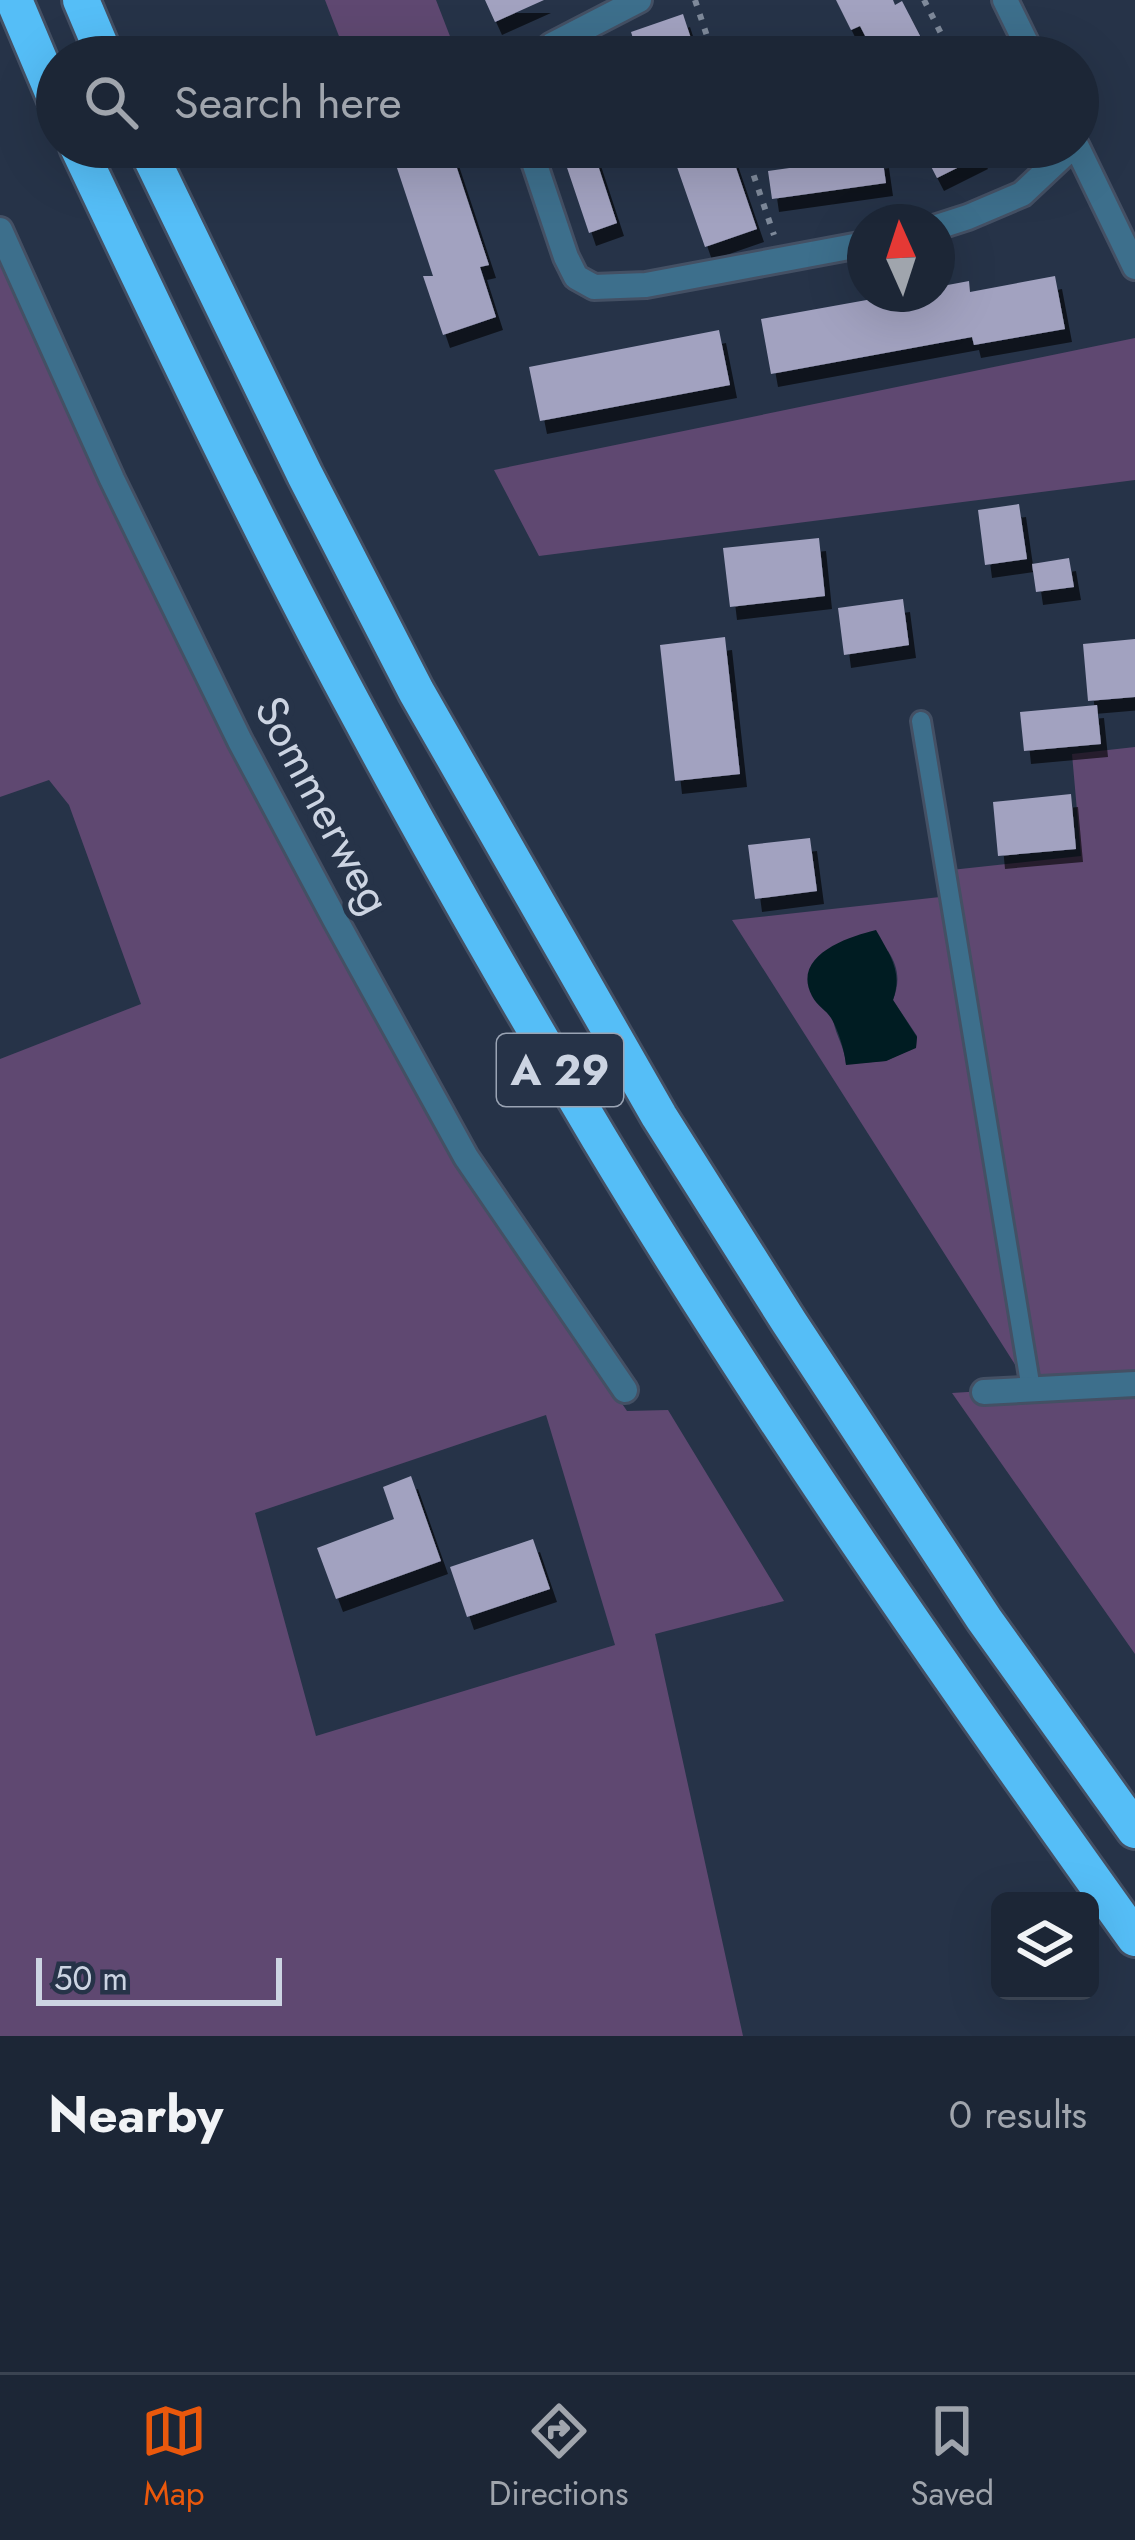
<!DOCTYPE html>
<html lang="en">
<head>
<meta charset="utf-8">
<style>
	:root { --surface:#1c2636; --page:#252e3e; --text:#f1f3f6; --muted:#a0a5ad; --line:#3a4351; --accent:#ea580c }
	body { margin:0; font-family:Jost,sans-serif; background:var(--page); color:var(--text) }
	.controls { position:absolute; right:36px; bottom:36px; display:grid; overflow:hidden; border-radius:18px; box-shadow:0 12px 48px #0002 }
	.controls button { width:108px; height:108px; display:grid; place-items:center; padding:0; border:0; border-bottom:3px solid var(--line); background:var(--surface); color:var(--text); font:60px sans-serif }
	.compass { position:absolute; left:847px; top:204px; width:108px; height:108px; border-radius:50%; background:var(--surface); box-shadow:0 12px 48px #0002; rotate:357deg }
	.scale { position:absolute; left:36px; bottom:30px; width:246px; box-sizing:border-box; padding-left:12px; border:6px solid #ccd4e2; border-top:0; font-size:33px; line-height:42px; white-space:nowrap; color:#ccd4e2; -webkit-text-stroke:9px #263348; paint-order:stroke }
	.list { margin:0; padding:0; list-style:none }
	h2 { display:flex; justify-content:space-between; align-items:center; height:156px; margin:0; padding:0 48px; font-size:51px }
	h2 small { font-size:39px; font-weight:400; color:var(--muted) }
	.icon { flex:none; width:66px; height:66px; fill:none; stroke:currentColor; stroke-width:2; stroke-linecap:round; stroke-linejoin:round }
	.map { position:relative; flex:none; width:1135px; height:2036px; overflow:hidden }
	.search { position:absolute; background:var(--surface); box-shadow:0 12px 48px #0002; left:36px; right:36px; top:36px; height:132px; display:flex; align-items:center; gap:30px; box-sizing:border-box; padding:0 42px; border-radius:66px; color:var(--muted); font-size:45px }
	.sheet { height:336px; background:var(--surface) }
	nav { display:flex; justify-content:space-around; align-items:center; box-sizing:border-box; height:168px; border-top:3px solid var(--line); background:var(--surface); font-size:33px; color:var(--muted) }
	nav a { display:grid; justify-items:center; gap:6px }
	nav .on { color:var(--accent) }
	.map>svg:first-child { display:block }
	.green { fill:#5f4871; fill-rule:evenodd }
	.water { fill:#001c22 }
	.building { fill:#a2a2c0; filter:url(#shadow) }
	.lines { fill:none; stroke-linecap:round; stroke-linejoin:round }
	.lane-casing { stroke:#445064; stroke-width:24 }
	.street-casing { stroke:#445064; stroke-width:30 }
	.highway-casing { stroke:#445064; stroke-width:42 }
	.path { stroke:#7e899a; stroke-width:6; stroke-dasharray:6 9; stroke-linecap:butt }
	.lane { stroke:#3d6f8c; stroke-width:18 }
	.street { stroke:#3d6f8c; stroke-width:24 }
	.highway { stroke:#55bef7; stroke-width:36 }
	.labels { text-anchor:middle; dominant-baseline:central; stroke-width:12; stroke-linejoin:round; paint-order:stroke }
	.shield { fill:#263348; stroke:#9aa4b4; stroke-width:3 }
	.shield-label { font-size:42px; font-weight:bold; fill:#ccd4e2 }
	.street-label { font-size:45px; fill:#ccd4e2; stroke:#263348 }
</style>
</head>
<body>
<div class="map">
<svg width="1135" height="2036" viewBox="0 0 1135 2036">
	<defs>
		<filter id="shadow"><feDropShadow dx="7" dy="13" stdDeviation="0" flood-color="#0009"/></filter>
	</defs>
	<rect width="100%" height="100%" fill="#263348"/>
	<path class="green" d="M325,0h111l22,57h-111z
		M0,262l235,482 224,416 168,251 41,-1 116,191 -129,33 88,402h-743v-977l141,-55 -72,-199 -20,-25 -49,17zM546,1415l69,230 -299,91 -61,-223z
		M1135,338v142l-596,76 -45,-86z
		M1135,747v907l-183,-261 78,-5 -298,-468 217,-24 2,-26 130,-14 -9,-102zM888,951c11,17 12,31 5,49l24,36 -1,11 -30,14 -40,3c-1,-16 -10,-28 -13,-44z"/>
	<path class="water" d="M876,930c14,25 27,42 17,70l24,37 -1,11 -30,13 -40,4c-1,-13 -8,-36 -15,-47 -5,-8 -14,-12 -19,-22 -21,-40 35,-59 64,-66z"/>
	<path class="building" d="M485,0h59l-49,22z
		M836,0h57l2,5 7,-4 29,56h-55l-16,-31 -9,4z
		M683,14l14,43h-58l-8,-25z
		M390,147h60l39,118 -9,2 16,50 -53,18 -20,-59h10z
		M560,147h32l25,76 -28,10z
		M670,147h59l28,82 -52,18z
		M921,147h55l5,9 -44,22z
		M882,155l4,28 -114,16 -4,-28z
		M1055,276l10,53 -91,16 -2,-8 -201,37 -10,-55 139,-25h37v-7l32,-6 1,11z
		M719,330l11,55 -190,36 -11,-54z
		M1019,504l8,55 -42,6 -7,-55z
		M819,538l6,58 -95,11 -7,-59z
		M1069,558l5,29 -38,5 -4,-28z
		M903,599l6,46 -65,10 -6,-47z
		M725,637l15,137 -65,7 -15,-136z
		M1135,639v58l-47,4 -5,-57z
		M1097,705l4,39 -77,7 -4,-39z
		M1071,794l5,55 -78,7 -5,-54z
		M810,838l7,53 -62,8 -7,-54z
		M411,1476l30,85 -105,38 -19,-51 77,-29 -11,-32z
		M533,1539l17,50 -83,28 -17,-50z"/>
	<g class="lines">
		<g class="lane-casing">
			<path id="lane" d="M921,721l110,668"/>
		</g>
		<g class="street-casing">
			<path id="street" d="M1005,0l28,57
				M537,57l15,-12 87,-45
				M529,147l37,110 10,20 18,10 52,-2 219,-41
				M1077,147l58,120
				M937,227l31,-10 54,-23 50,-47
				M0,230l112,249 128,262 96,180 130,236 159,233
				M984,1392l151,-8"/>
		</g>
		<g class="highway-casing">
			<path id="highway" d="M14,0l43,102
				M81,0l24,57
				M78,147c91,192 182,385 283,572 76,142 156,281 238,419 165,275 349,539 536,800
				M146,147l159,328 111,216 243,425 130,206 195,297 151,211"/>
		</g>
		<path class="path" d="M695,0l19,57
			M924,0l29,57
			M744,147l30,88
			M999,147l12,24"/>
		<use href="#lane" class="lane"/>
		<use href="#street" class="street"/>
		<use href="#highway" class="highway"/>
	</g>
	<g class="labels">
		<rect class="shield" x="497" y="1034" width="126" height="72" rx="9"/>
		<g class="shield-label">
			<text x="560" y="1070">A 29</text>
		</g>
		<g class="street-label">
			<text transform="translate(323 805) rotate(62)">Sommerweg</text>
		</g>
	</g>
</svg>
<div class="controls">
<button><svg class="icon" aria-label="layers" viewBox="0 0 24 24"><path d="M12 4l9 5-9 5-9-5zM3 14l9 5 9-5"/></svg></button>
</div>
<svg class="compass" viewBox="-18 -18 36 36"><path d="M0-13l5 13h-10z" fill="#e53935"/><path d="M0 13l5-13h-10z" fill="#a0a5ad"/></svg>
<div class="scale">50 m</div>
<div class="search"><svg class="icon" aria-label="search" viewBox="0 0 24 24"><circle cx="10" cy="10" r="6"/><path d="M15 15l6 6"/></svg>Search here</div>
</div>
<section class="sheet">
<h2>Nearby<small>0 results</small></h2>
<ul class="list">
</ul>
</section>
<nav>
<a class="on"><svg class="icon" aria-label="map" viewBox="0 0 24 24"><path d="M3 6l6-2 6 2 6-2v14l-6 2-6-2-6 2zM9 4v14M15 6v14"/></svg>Map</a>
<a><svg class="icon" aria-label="directions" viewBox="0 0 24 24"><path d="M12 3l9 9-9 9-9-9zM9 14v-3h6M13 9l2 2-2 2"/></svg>Directions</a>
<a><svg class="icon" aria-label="saved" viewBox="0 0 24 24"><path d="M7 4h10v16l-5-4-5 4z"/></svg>Saved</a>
</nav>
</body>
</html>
